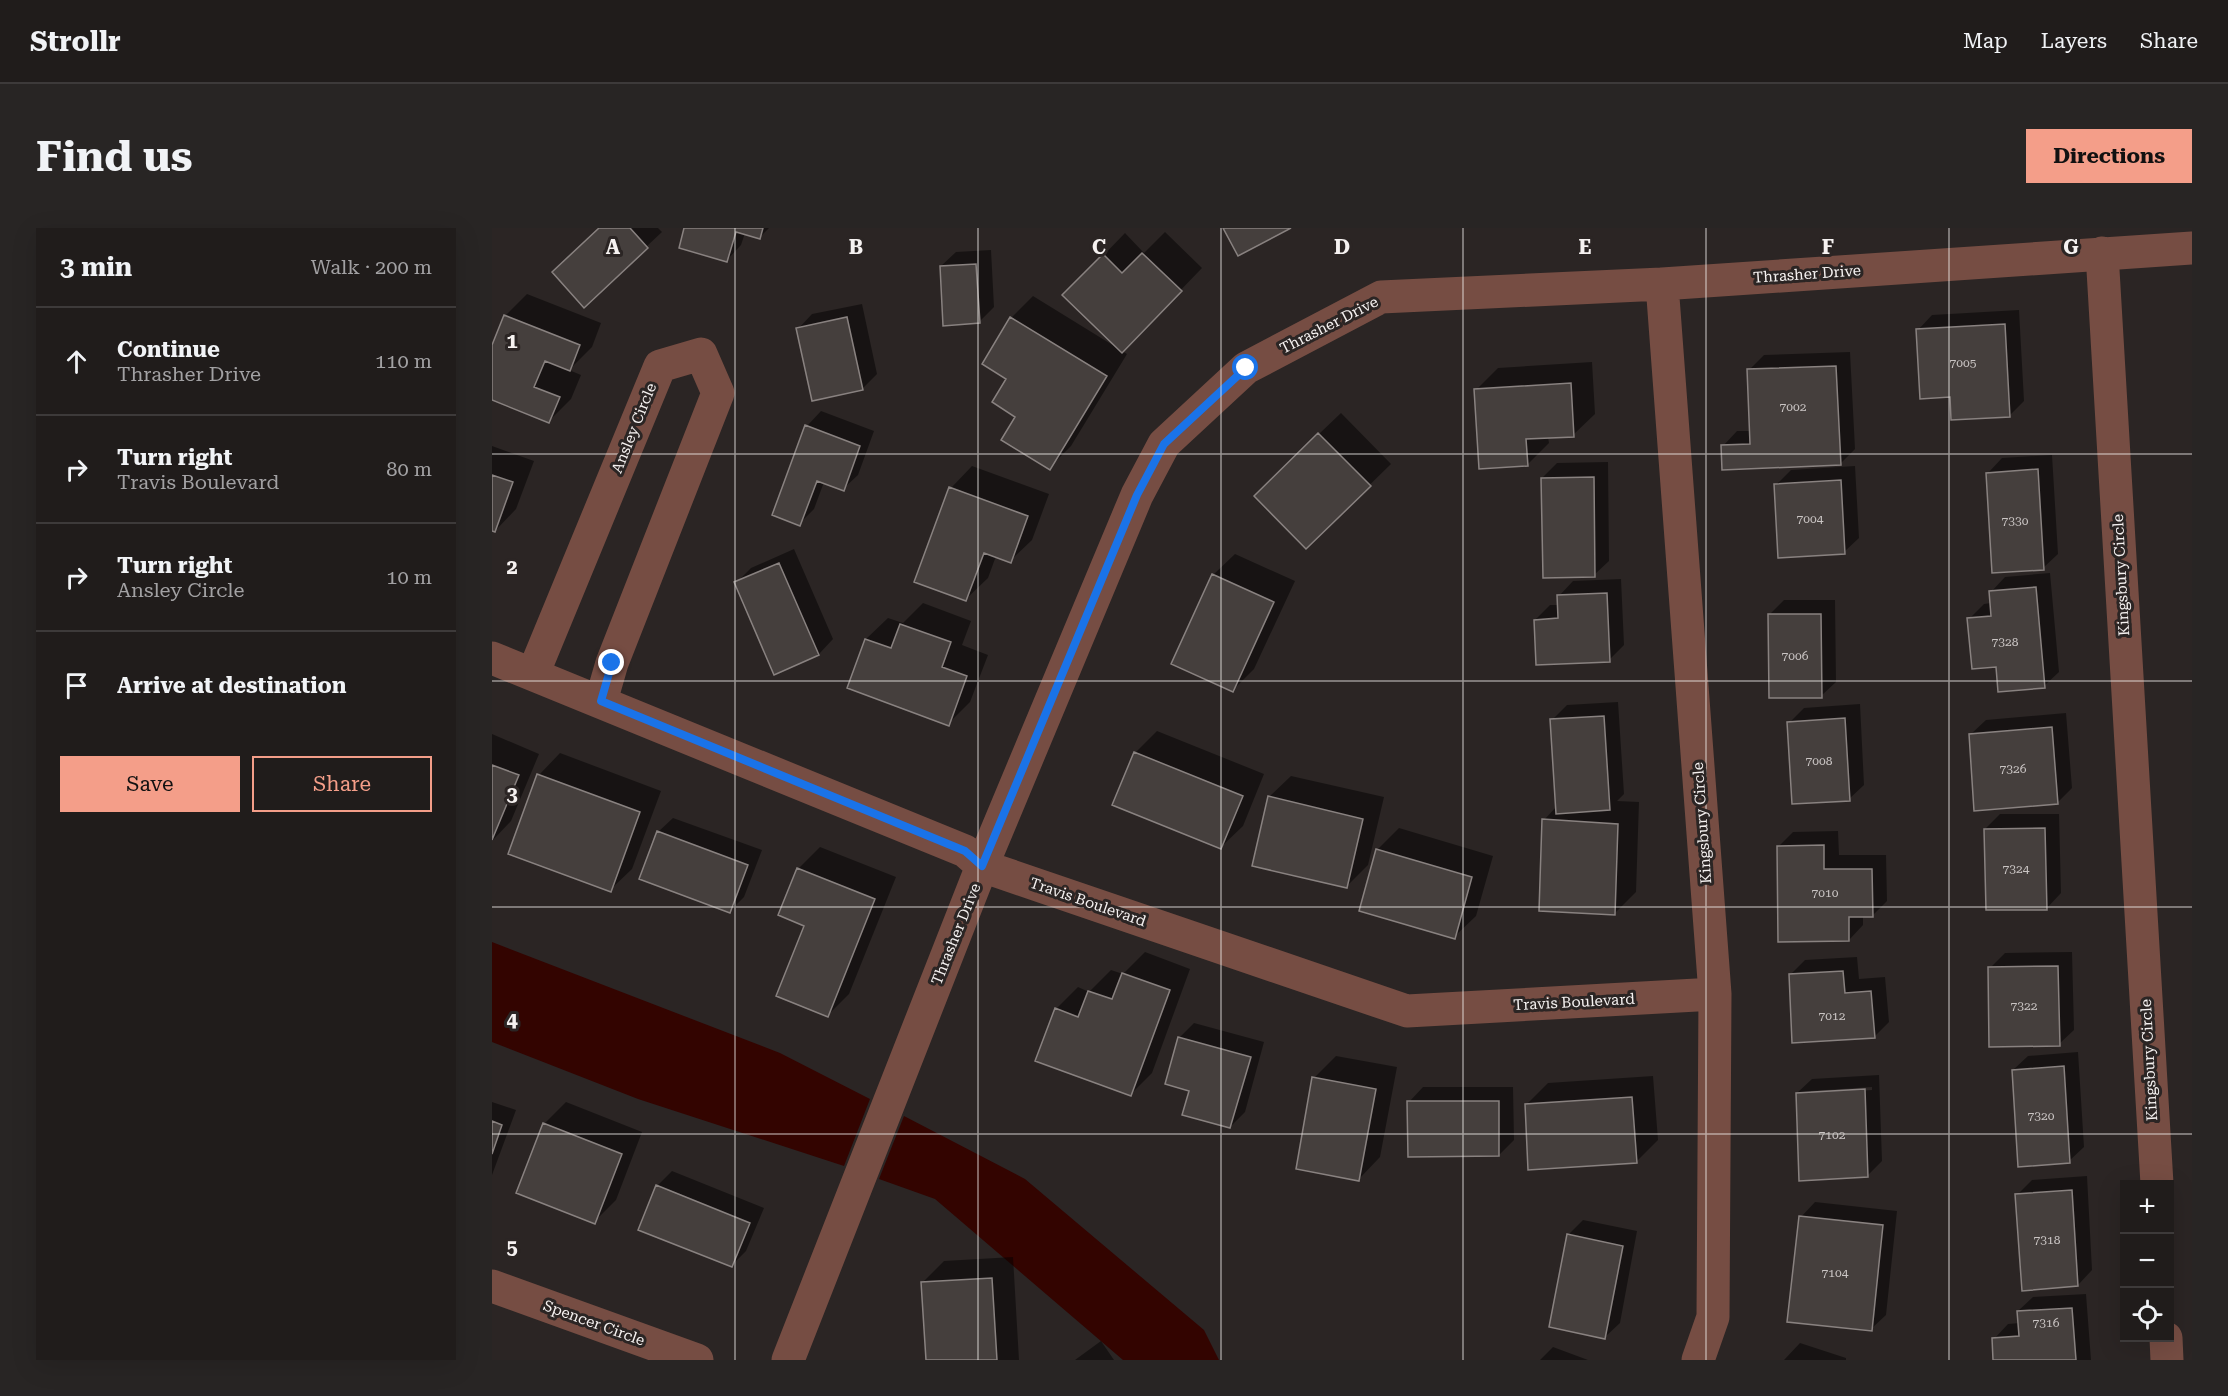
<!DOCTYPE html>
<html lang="en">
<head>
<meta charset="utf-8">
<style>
	:root { --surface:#201c1b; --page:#282524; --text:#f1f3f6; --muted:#a2a1a3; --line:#3d3a3a; --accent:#f49e89 }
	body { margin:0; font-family:"Roboto Serif",serif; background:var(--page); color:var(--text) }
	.controls { position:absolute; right:18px; bottom:18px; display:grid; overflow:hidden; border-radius:0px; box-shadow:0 6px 24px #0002 }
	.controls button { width:54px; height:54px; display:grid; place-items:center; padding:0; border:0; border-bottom:2px solid var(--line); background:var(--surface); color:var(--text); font:30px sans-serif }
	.stop { position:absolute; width:18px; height:18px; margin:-14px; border:4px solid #1a73e8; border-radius:50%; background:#fff }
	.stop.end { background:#1a73e8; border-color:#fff; box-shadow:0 2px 6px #0008 }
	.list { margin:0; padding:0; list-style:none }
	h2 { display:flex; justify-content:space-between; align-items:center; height:78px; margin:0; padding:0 24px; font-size:26px }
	h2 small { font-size:20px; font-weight:400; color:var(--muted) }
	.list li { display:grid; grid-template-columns:39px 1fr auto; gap:18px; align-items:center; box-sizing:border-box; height:108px; padding:0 24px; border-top:2px solid var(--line) }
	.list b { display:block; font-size:22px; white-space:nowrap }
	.list p { margin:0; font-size:20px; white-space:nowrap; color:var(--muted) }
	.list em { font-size:20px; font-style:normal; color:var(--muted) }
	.actions { display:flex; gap:12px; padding:18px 24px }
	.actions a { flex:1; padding:14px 0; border:2px solid var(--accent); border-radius:0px; text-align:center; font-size:21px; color:var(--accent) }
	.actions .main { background:var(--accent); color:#111 }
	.icon { flex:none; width:33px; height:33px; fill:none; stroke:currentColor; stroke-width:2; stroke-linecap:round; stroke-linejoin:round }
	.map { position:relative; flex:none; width:1700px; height:1132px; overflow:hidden; border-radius:0px }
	header { display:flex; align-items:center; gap:36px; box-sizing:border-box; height:84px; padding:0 30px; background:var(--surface); border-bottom:2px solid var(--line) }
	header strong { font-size:28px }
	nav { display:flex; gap:33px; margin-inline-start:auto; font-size:21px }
	.intro { display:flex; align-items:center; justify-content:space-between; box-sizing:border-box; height:144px; padding:0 36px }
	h1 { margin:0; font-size:42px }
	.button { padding:15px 27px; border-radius:0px; background:var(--accent); color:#111; font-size:21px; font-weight:700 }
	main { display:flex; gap:36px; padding:0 36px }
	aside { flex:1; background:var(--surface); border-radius:0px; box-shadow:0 6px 24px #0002 }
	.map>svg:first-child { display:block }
	.water { fill:#330400 }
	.shadow { fill:#0007; fill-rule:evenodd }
	.building { fill:#453f3d; stroke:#898280; stroke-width:1.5 }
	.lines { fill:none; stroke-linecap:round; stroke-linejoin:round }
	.minor { stroke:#764d43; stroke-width:33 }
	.route { stroke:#1a73e8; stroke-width:8 }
	.grid { fill:none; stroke:#f6f2f1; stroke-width:1.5; stroke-opacity:0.55 }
	.labels { text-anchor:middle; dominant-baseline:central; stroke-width:6; stroke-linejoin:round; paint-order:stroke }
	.number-label { font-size:12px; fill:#cac5c4 }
	.street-label { font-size:15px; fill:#f6f2f1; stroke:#2b2524 }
	.grid-label { font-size:20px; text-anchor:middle; font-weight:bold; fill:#f6f2f1; stroke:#2b2524; stroke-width:6; stroke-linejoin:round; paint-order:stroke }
</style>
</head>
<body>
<header>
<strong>Strollr</strong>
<nav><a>Map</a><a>Layers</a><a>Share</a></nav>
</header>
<div class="intro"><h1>Find us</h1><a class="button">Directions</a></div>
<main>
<aside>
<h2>3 min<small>Walk · 200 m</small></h2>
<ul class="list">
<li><svg class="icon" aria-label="ahead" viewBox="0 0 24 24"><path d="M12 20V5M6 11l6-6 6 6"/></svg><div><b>Continue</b><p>Thrasher Drive</p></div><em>110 m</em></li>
<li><svg class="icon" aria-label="right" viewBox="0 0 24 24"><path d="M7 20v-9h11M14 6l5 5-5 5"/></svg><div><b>Turn right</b><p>Travis Boulevard</p></div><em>80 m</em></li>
<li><svg class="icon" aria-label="right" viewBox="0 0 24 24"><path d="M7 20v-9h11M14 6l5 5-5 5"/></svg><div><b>Turn right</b><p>Ansley Circle</p></div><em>10 m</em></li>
<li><svg class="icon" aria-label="arrive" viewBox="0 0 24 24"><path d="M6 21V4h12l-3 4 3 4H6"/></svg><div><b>Arrive at destination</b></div></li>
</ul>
<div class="actions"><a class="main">Save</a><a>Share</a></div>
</aside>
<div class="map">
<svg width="1700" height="1132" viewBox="0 0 1700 1132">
	<rect width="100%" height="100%" fill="#2b2524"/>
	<path class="water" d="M0,714l288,111 90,46 -26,67 -206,-67 -146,-57z
		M412,888l121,63 179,151 15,30h-96l-188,-161 -56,-20z"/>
	<path class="shadow" d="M108,0h58l4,4 -78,73z
		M194,0h83l-9,9 -15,-4 -4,12 -14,15z
		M673,4l37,36 -80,83 5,3 -56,92 -22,22 -32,-52 -9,-38 3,-60 22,-22 86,53 -54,-54 60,-62 19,20z
		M499,22l3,57 -15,15 -38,-56 15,-14z
		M35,66l74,29 -9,24 -23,23 12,5 -10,24 -22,22 -57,-23v-49l13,-33z
		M370,76l15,70 -15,15 -64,-60 14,-15z
		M1527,82l5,91 -14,14 -59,-19 -33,-66 14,-15z
		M1358,124l5,97 -15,15 -117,-18 14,-15h14l-2,-61 15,-15z
		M1100,134l3,52 -22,21 -25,2 1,6 -22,22 -51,-75 22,-22z
		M329,183l53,20 -16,44 -15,14 -19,-7 -10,27 -15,15 8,-98z
		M849,185l50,51 -85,83 -29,-73z
		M0,218l42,15 -18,48 -21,22 -3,-1z
		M1560,227l6,99 -15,14 -55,-95 14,-15z
		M1116,234l1,99 -15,14 -52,-97 15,-15z
		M480,238l77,28 -17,46 -22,21 -14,-5 -8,22 -22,21 -50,-18 35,-93z
		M1363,238l4,72 -15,14 -68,-67 15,-15z
		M302,321l39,90 -14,15 -83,-71 15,-15z
		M743,326l60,27 -41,88 -21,21 -20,-115z
		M1558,345l9,99 -15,14 -47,-21 -28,-46 15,-15 7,-1v-11l14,-15z
		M1129,351l3,66 -15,15 -74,-40 15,-15h9v-9l14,-15z
		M1292,372h51l1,82 -15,14 -51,-82z
		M431,375l48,18 -9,24 26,10 -18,47 -22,22 -99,-37 17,-48 22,-21 15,5z
		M1126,474l6,92 -7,7 22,1 -3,90 -22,22 -70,-94 13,-14 -5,-86 15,-15z
		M1368,476l4,81 -15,14 -60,-76 15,-15z
		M1574,485l6,75 -15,15 -86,-69 15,-14z
		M665,503l107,43 -21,52 -22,21 -86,-94z
		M0,506l47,20 -28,67 -19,20z
		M68,525l101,38 -29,78 -22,21 -71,-115z
		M799,548l93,21 -16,68 -21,21 -78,-89z
		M1508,586h59l2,79 -14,15 -62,-79z
		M181,590l89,32 -18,47 -14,14 -72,-79z
		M907,600l94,28 -17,60 -22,21 -77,-87z
		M1346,603l1,24h47l1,46 -15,15h-9v9l-14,15 -71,-93 15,-15z
		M328,619l76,30 -47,117 -21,21 -22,-90 -8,-56z
		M653,724l45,17 -38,104 -22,22 -74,-86 22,-22 11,5 22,-22 12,4z
		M1580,724l2,78 -15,14 -69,-76 15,-15z
		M1365,729l2,22 26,-2 4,45 -15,15 -84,-62 15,-15z
		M702,795l70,19 -19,70 -15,15 -39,-37 -25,-7 14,-46z
		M1586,824l6,95 -15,14 -56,-91 15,-14z
		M844,828l61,11 -17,90 -21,22 -45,-101z
		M1387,847l3,86 -14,14 -71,-82 15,-14zM1380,859v3l-61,4v-3z
		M1161,848l5,64 -22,22 -110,-57 22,-22z
		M931,859h90l1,53 -15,15 -90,-53z
		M0,874l24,8 -24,65z
		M74,874l76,30 -26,68 -22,22 -50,-98z
		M180,943l92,37 -18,43 -14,14 -75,-79z
		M1595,948l5,94 -14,15 -61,-90 15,-15z
		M1323,974l82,9 -11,104 -15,14 -70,-112z
		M1091,992l54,11 -17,92 -15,14 -37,-102z
		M521,1029l6,103h-92l-5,-77 22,-22z
		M1594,1066l5,66h-96l-1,-21 14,-15 12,-1 -2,-12 15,-14z
		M609,1113l13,19h-39z
		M1308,1115l46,15v2h-62z
		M1061,1119l35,13h-48z"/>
	<path class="building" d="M107,0h31l18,20 -64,60 -32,-36z
		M192,0h79l-3,11 -24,-7 -9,30 -48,-14z
		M731,0h68l-53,28z
		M650,25l40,38 -60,62 -60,-58 41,-41 19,19z
		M484,36l4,59 -37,3 -3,-60z
		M12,87l76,30 -10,26 -25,-10 -11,26 26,10 -11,26 -57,-23v-55z
		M355,89l16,73 -51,11 -16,-73z
		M518,89l97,59 -57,94 -49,-30 14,-23 -23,-15 14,-23 -24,-15z
		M1513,96l5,93 -59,3 -1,-23 -30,2 -4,-70z
		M1344,138l5,99 -119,5 -1,-25 29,-1 -3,-75z
		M1079,155l3,54 -48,2 2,27 -49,3 -5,-80z
		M313,197l55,21 -16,45 -27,-10 -17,45 -28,-11z
		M826,205l53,53 -65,63 -52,-53z
		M1546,241l6,101 -52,3 -6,-100z
		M0,247l21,7 -18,50 -3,-1z
		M1102,249l1,100 -52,1 -2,-100z
		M1349,252l4,74 -67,4 -4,-74z
		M457,259l79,29 -17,47 -27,-10 -18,48 -52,-19z
		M287,335l40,92 -45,20 -40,-93z
		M720,346l62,28 -41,90 -62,-28z
		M1544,359l9,101 -47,4 -2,-25 -24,2 -5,-51 24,-2 -2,-25z
		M1115,365l3,69 -74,3 -2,-45 24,-2 -1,-23z
		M1276,386h53l1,84h-53z
		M408,396l51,18 -9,25 25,9 -18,50 -102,-38 18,-49 26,9z
		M1112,488l6,94 -54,4 -6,-95z
		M1353,490l5,83 -58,3 -5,-82z
		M1560,499l6,77 -84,7 -5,-77z
		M642,524l109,44 -22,53 -109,-44z
		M0,537l27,10 -27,65z
		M45,546l103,38 -29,80 -103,-38z
		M776,568l95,23 -16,69 -95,-22z
		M1050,591l76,5 -3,91 -76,-4z
		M1553,600l2,82h-61l-2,-81z
		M165,603l91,34 -18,48 -91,-34z
		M1332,617v24h48l1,48h-24v24l-71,1 -1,-96z
		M884,621l96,28 -17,62 -96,-28z
		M305,640l78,31 -47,118 -52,-21 28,-70 -26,-11z
		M1566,738l2,80 -71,1 -1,-80z
		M1351,743l2,22 26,-2 4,47 -83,5 -3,-69z
		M630,745l48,17 -39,106 -96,-35 20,-53 23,9 10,-26 24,8z
		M686,809l73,20 -21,71 -48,-13 7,-24 -24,-7z
		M1572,838l6,97 -52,4 -6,-97z
		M820,849l64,12 -17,92 -63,-12z
		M1373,861l3,88 -69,4 -3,-88z
		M1140,869l5,66 -109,7 -3,-66z
		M915,873h92v55l-91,1z
		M0,893l10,4 -10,29z
		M51,895l79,31 -27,70 -79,-31z
		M164,957l94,38 -18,44 -94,-37z
		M1580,962l6,96 -56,5 -7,-97z
		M1307,988l84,9 -11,106 -85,-9z
		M1075,1006l56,12 -18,93 -56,-12z
		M500,1050l5,82h-71l-5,-78z
		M1580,1080l4,52h-83l-1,-22 27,-2 -2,-25z"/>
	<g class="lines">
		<path class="minor" d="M1610,25l55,931
			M1170,56l53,710 -2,323 -15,43
			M0,430l473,193 17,15 425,145 308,-17
			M41,446l127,-308 41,-12 17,39 -106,270 -11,38
			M0,1058l205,74
			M1674,1110l1,22
			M296,1132l194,-494 155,-371 27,-51 82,-76 135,-71 281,-13 530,-36"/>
	</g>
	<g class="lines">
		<path class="route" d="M120,435l-11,38 364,150 17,15 155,-371 27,-51 82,-76"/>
	</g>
	<path class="grid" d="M243,0v1132M486,0v1132M729,0v1132M971,0v1132M1214,0v1132M1457,0v1132M0,226h1700M0,453h1700M0,679h1700M0,906h1700"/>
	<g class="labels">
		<g class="number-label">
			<text x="1471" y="135">7005</text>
			<text x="1301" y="179">7002</text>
			<text x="1318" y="291">7004</text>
			<text x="1523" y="293">7330</text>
			<text x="1513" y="414">7328</text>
			<text x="1303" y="428">7006</text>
			<text x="1327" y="533">7008</text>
			<text x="1521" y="541">7326</text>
			<text x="1524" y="641">7324</text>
			<text x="1333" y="665">7010</text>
			<text x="1532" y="778">7322</text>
			<text x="1340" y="788">7012</text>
			<text x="1549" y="888">7320</text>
			<text x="1340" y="907">7102</text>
			<text x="1555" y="1012">7318</text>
			<text x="1343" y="1045">7104</text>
			<text x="1554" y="1095">7316</text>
		</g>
		<g class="street-label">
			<text transform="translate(1315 46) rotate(-4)">Thrasher Drive</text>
			<text transform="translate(837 97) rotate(-27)">Thrasher Drive</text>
			<text transform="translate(142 200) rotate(-68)">Ansley Circle</text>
			<text transform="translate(1629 347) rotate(-93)">Kingsbury Circle</text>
			<text transform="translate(1210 595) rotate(-94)">Kingsbury Circle</text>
			<text transform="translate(596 674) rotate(19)">Travis Boulevard</text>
			<text transform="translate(464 706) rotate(-68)">Thrasher Drive</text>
			<text transform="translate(1082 774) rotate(-3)">Travis Boulevard</text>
			<text transform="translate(1657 832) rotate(-93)">Kingsbury Circle</text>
			<text transform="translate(102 1095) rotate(20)">Spencer Circle</text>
		</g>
	</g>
	<g class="grid-label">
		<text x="121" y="26">A</text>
		<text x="364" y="26">B</text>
		<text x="607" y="26">C</text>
		<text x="850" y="26">D</text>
		<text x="1093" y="26">E</text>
		<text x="1336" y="26">F</text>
		<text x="1579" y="26">G</text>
		<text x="20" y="120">1</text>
		<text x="20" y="346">2</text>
		<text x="20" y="573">3</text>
		<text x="20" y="799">4</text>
		<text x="20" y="1026">5</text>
	</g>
</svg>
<div class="controls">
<button>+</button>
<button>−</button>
<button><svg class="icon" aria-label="locate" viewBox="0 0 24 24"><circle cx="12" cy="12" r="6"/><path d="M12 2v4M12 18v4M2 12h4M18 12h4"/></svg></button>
</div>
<div class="stop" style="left:754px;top:140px"></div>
<div class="stop end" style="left:120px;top:435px"></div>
</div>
</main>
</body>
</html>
